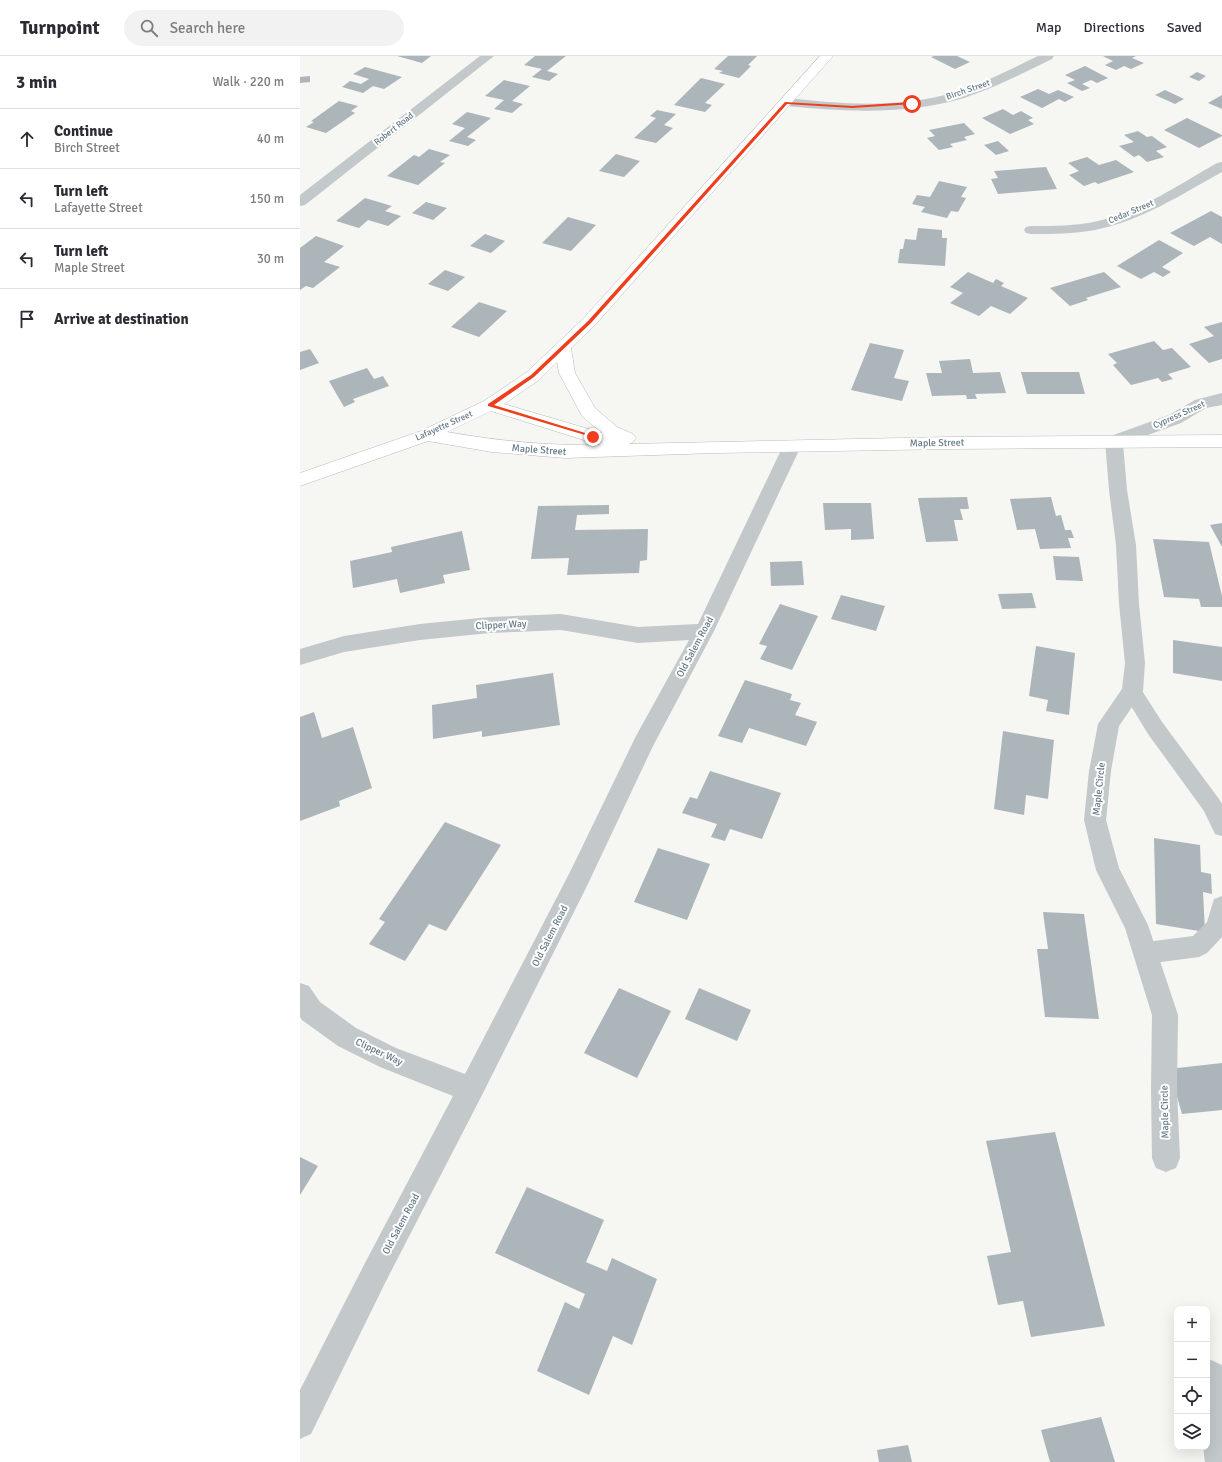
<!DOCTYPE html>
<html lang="en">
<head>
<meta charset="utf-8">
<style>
	:root { --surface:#fff; --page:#f2f2f3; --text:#2b2b33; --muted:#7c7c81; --line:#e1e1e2 }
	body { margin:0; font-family:Signika,sans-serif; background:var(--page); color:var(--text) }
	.controls { position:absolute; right:12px; bottom:12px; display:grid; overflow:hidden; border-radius:8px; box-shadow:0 4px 16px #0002 }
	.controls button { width:36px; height:36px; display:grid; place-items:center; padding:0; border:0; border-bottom:1px solid var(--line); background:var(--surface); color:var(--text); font:20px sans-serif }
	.stop { position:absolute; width:12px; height:12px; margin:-9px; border:3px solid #ee3e1b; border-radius:50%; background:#fff }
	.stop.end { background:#ee3e1b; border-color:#fff; box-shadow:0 1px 4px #0008 }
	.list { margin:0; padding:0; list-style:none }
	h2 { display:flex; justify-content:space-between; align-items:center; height:52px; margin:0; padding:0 16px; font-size:17px }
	h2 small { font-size:13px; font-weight:400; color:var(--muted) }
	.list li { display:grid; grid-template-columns:26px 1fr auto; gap:12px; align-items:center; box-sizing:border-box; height:60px; padding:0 16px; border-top:1px solid var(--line) }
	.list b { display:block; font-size:15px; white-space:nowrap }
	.list p { margin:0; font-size:13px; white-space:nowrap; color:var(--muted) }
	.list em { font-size:13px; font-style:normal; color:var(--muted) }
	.icon { flex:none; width:22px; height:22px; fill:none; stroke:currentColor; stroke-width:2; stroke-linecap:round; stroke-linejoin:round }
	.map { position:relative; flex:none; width:922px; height:1406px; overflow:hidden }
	header { display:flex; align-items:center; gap:24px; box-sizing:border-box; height:56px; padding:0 20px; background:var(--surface); border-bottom:1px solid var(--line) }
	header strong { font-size:19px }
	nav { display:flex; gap:22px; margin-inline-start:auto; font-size:14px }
	.search { width:280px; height:36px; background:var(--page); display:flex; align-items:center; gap:10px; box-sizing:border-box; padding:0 14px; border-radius:22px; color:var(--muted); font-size:15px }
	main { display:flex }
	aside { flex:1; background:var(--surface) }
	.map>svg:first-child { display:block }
	.building { fill:#acb5ba }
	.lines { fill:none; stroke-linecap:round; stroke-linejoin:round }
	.primary-casing { stroke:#b6bbbe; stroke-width:1 }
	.lane { fill:#c3c8ca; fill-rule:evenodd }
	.street { fill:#c3c8ca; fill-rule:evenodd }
	.primary { fill:#fff; fill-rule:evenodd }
	.route { fill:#ee3e1b }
	.labels { text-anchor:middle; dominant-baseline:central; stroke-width:4; stroke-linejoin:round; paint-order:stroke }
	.far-street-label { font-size:9px; fill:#637885; stroke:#fff }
	.street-label { font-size:10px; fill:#637885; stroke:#fff }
</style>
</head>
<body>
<header>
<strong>Turnpoint</strong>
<div class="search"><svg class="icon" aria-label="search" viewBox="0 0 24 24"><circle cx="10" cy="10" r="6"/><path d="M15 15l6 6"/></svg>Search here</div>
<nav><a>Map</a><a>Directions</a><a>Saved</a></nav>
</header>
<main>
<aside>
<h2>3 min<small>Walk · 220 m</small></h2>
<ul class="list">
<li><svg class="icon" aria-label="ahead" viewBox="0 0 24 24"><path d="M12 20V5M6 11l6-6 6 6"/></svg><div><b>Continue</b><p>Birch Street</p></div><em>40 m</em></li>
<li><svg class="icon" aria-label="left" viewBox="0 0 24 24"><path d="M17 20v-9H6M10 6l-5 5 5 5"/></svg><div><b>Turn left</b><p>Lafayette Street</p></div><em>150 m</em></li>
<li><svg class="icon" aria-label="left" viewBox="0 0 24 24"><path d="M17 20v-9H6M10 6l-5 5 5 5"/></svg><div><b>Turn left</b><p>Maple Street</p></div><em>30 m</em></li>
<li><svg class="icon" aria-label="arrive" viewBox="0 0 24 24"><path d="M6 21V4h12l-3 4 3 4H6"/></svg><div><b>Arrive at destination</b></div></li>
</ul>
</aside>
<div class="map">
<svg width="922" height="1406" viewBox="0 0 922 1406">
	<rect width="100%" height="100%" fill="#f6f6f2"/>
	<path class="building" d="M97,0h34l-9,7z
		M235,0h31l-19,15 11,3 -9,7 -17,-4 10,-8 -18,-4z
		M428,0h29l-9,9 3,1 -12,12 -20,-5 4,-2 -9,-2z
		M634,0h23l13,6 -15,7 -24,-12z
		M803,0h33l-4,2 12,5 -13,6 -7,-3 -8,4 -11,-5 8,-4z
		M785,10l23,12 -11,5 -6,-3 -9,4 8,4 -8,3 -15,-8 8,-3 -10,-5z
		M65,11l37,10 -18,12 -11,-3 -10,7 -21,-6 8,-6 11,3 8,-5 -16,-5z
		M897,16l9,4 -7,5 -10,-4z
		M10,20v6l-10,1v-6z
		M401,22l24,6 -20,19 7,2 -7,7 -31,-7z
		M204,24l26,6 -18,15 11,3 -11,9 -18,-4 10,-9 -19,-4z
		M738,33l11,5 9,-4 16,7 -9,5 -6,-3 -17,9 -22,-11z
		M865,34l19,9 -9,5 -20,-9z
		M922,39v14l-14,-6z
		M39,45l19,5 -7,5 4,2 -29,20 -20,-6 8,-5 -3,-1z
		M703,53l10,6 8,-4 12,7 -5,2 6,4 -24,10 -28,-16z
		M357,54l19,4 -12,11 9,3 -17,15 -22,-5 22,-20 -6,-2z
		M167,56l24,6 -24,19 9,3 -8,6 -19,-5 16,-13 -13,-4z
		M887,62l35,17v1l-23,12 -35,-18z
		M664,67l11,11 -11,3 3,3 -17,4 3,3 -14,3 -12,-12 8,-2 -6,-6z
		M838,75l9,6 5,-1 15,11 -11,4 8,6 -17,5 -8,-7 -5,2 -15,-11 15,-4 -10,-7z
		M698,85l11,10 -13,4 -12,-10z
		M129,93l21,6 -10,7 5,1 -27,22 -31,-9 27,-21 5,2z
		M316,98l24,7 -16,16 -25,-6z
		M787,101l12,8 17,-5 18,12 -36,12 -3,-2 -11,4 -15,-11 10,-4 -11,-8z
		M746,111l11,22 -59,5 -7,-15 7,-1 -4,-7z
		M639,125l28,6 -6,10 5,1 -8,14 -7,-1 -4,7 -26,-6 4,-5 -13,-3 5,-9 13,2z
		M65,142l27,8 -7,5 16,5 -13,10 -20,-6 -9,8 -23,-7z
		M126,146l21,6 -14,12 -21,-7z
		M911,155l11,6v27l-12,-7 -16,9 -24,-13z
		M268,161l28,8 -25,26 -29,-8z
		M618,172l24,2v8h5l-2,28 -47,-3 2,-14h3l2,-10 11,1z
		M185,178l20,7 -14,12 -21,-7z
		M16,180l28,10 -20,16 16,5 -27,21 -7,-2 -6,4v-42z
		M859,184l24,13 -21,14 9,5 -8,5 -9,-5 -13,7 -24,-13z
		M145,214l20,7 -17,14 -20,-7z
		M668,216l25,11 3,-4 8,4 -3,3 27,12 -18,16 -19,-8 -12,10 -29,-13 13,-10 -13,-6z
		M804,216l17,15 -35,11 2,2 -18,6 -20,-18z
		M179,246l28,9 -28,26 -28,-10z
		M922,266v37l-13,4 -20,-19 25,-8 -10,-9z
		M854,285l9,9 9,-2 19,19 -23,7 5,5 -11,3 -4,-4 -27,7 -18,-20 4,-2 -9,-9z
		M570,287l34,7 -10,28 15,3 -7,20 -51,-11z
		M10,293l9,14 -19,7v-18z
		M670,303l3,14 27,-1 6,21 -31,1 2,5h-10l-1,-4 -34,1 -6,-23h16l-3,-12z
		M67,312l7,11 9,-3 6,10 -36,13 2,3 -11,5 -15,-26z
		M721,316h58l6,22h-58z
		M667,441l2,12h-9l3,11h-9l4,21 -32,1 -8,-44z
		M751,441l5,19 5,-1 4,15h6l3,8h-6l3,10 -31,1 -5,-20 -18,1 -7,-31z
		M523,447h48l3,36 -23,1v-11l-26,1z
		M309,449v9l-32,1 -2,15 73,-1 -1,31 -7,1 -1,12 -72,2 2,-17 -38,1 7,-53z
		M922,467v24l-12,-22z
		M162,475l8,39 -27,5 2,8 -45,10 -3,-14 -44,9 -3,-27 42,-9 -1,-5z
		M853,483l56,3 13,54v11h-21l-2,-8 -35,-2z
		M753,500l26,1 4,24 -27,-1z
		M502,505l2,24 -33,1 -1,-24z
		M732,537l4,15 -34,1 -4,-15z
		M541,539l44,11 -9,25 -45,-12z
		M480,548l38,12 -26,54 -32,-11 7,-13 -8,-2z
		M873,584l49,7v34l-49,-8z
		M736,590l39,7 -6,62 -23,-4 2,-11 -19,-4z
		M253,617l7,52 -78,12v-6l-49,8 -1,-34 45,-7 -1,-13z
		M445,624l47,14 -2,6 11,3 -6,12 22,7 -11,24 -57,-18 -7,15 -24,-7z
		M14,656l8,26 31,-11 19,61 -33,13 1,5 -40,15v-104z
		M703,675l51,9 -6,59 -22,-4 -2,20 -30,-6z
		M410,715l71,22 -19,46 -32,-10 -5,12 -14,-4 6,-13 -35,-11 8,-16 7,2z
		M145,766l56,23 -55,86 -17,-7 -24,37 -36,-17 16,-22 -6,-3z
		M854,782l46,7 1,27 10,2 1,20 -9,-2 2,40 -49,-8z
		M358,792l52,16 -23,56 -53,-18z
		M743,856l41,2 15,105 -54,-2 -8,-68h11z
		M319,932l52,23 -34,67 -53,-25z
		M399,932l52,22 -14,31 -52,-22z
		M922,1007v47l-40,4 -13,-45z
		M755,1076l50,194 -74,11 -8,-36 -25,4 -11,-49 24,-4 -25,-111z
		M0,1101l18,9 -18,29z
		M227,1131l77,33 -18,42 21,9 5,-13 45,21 -25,66 -19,-9 -24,59 -52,-24 28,-69 14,7 6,-15 -90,-41z
		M801,1361l14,45h-65l-9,-32z
		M608,1389l4,17h-33l-2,-12z"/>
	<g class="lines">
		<g class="primary-casing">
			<path id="primary" d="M520,0h13l-238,269 -24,23 4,25 20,35 22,19 16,7 3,4 -3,4 -4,2 320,-7 273,-2v12l-273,2 -234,4 -150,5 -73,-6 -64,-11 -128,45v-13l121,-42 63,-30 43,-29 56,-53zM257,306l2,11 23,43 20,17 -98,-29 35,-24zM191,355l96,30 14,4c-52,1 -103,-4 -154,-13z"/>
		</g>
		<path class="lane" d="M832,627l7,3 23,36 57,77 3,5v32l-7,-2 -11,-23 -56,-77 -23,-38 -3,-5 3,-5z
			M922,840v41l-15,16 -8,4 -53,7 -8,-3 -3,-8 3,-8 8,-3 47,-6 14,-14 7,-23z"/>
		<path class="street" d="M180,0h14l-189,149 -5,1v-11z
			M738,0h16l-2,3c-29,14 -58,29 -88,39 -58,17 -119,14 -178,8l-5,-1 -1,-3 1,-3 5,-1c55,6 115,11 169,-6 29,-9 56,-23 83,-36z
			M922,106v10c-40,22 -81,49 -127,58 -21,4 -43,4 -64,4l-5,-1 -2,-3 2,-3 5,-1c22,0 45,0 67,-5 43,-10 82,-37 119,-58z
			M922,337v12l-16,3 -25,15 -58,21 4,46 9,55 3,59 6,59 -2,28 -24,35 -8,45 -5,49 13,48 29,57 30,90 -1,75 3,68 -4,10 -10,4 -10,-4 -4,-10 -1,-68 1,-75 -27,-87 -29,-58 -12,-50 5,-49 9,-47 24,-35 3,-26 -6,-59 -3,-59 -7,-55 -4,-49 3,-4 61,-22 26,-15z
			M492,384l6,2 3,4 -87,185 -61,115 -67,142 -106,211 -95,184 -74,151 -11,5v-49l65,-127 88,-167 -73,-29 -42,-21 -36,-26 -2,-3v-34l9,3 11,16 36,26 40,20 69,26 105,-202 66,-136 53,-96 -51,3 -77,-13 -71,3 -70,7 -76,12 -44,13v-16l44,-13 76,-12 70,-7 71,-3 77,13 60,-3 85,-178 3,-4z
			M911,1304l11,5v97h-17l-2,-15h4v-86z"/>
		<use href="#primary" class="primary"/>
	</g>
	<path class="route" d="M485,46l67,4 60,-4 2,2 -62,4 -65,-4 -196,219 -57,54 -40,28 101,31v2l-107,-32v-2l43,-29 57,-54z"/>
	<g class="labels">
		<g class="far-street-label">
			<text transform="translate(668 34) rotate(-19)">Birch Street</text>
			<text transform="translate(94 73) rotate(-38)">Robert Road</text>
			<text transform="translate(831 156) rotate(-23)">Cedar Street</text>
			<text transform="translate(879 359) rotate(-24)">Cypress Street</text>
			<text transform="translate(144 370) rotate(-24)">Lafayette Street</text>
		</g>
		<g class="street-label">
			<text transform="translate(637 387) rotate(-1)">Maple Street</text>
			<text transform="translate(239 394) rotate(4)">Maple Street</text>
			<text transform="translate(201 569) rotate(-3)">Clipper Way</text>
			<text transform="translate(395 591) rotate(-62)">Old Salem Road</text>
			<text transform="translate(799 733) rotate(-84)">Maple Circle</text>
			<text transform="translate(250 880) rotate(-63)">Old Salem Road</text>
			<text transform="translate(79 996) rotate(25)">Clipper Way</text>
			<text transform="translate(865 1056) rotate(-91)">Maple Circle</text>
			<text transform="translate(101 1168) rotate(-62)">Old Salem Road</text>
		</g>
	</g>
</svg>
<div class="controls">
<button>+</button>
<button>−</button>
<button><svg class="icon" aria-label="locate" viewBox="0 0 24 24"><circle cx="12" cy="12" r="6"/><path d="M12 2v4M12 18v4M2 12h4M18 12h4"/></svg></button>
<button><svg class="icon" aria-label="layers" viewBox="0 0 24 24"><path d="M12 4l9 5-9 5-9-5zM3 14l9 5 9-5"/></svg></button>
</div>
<div class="stop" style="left:612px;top:48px"></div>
<div class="stop end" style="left:293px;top:381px"></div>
</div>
</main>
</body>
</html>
